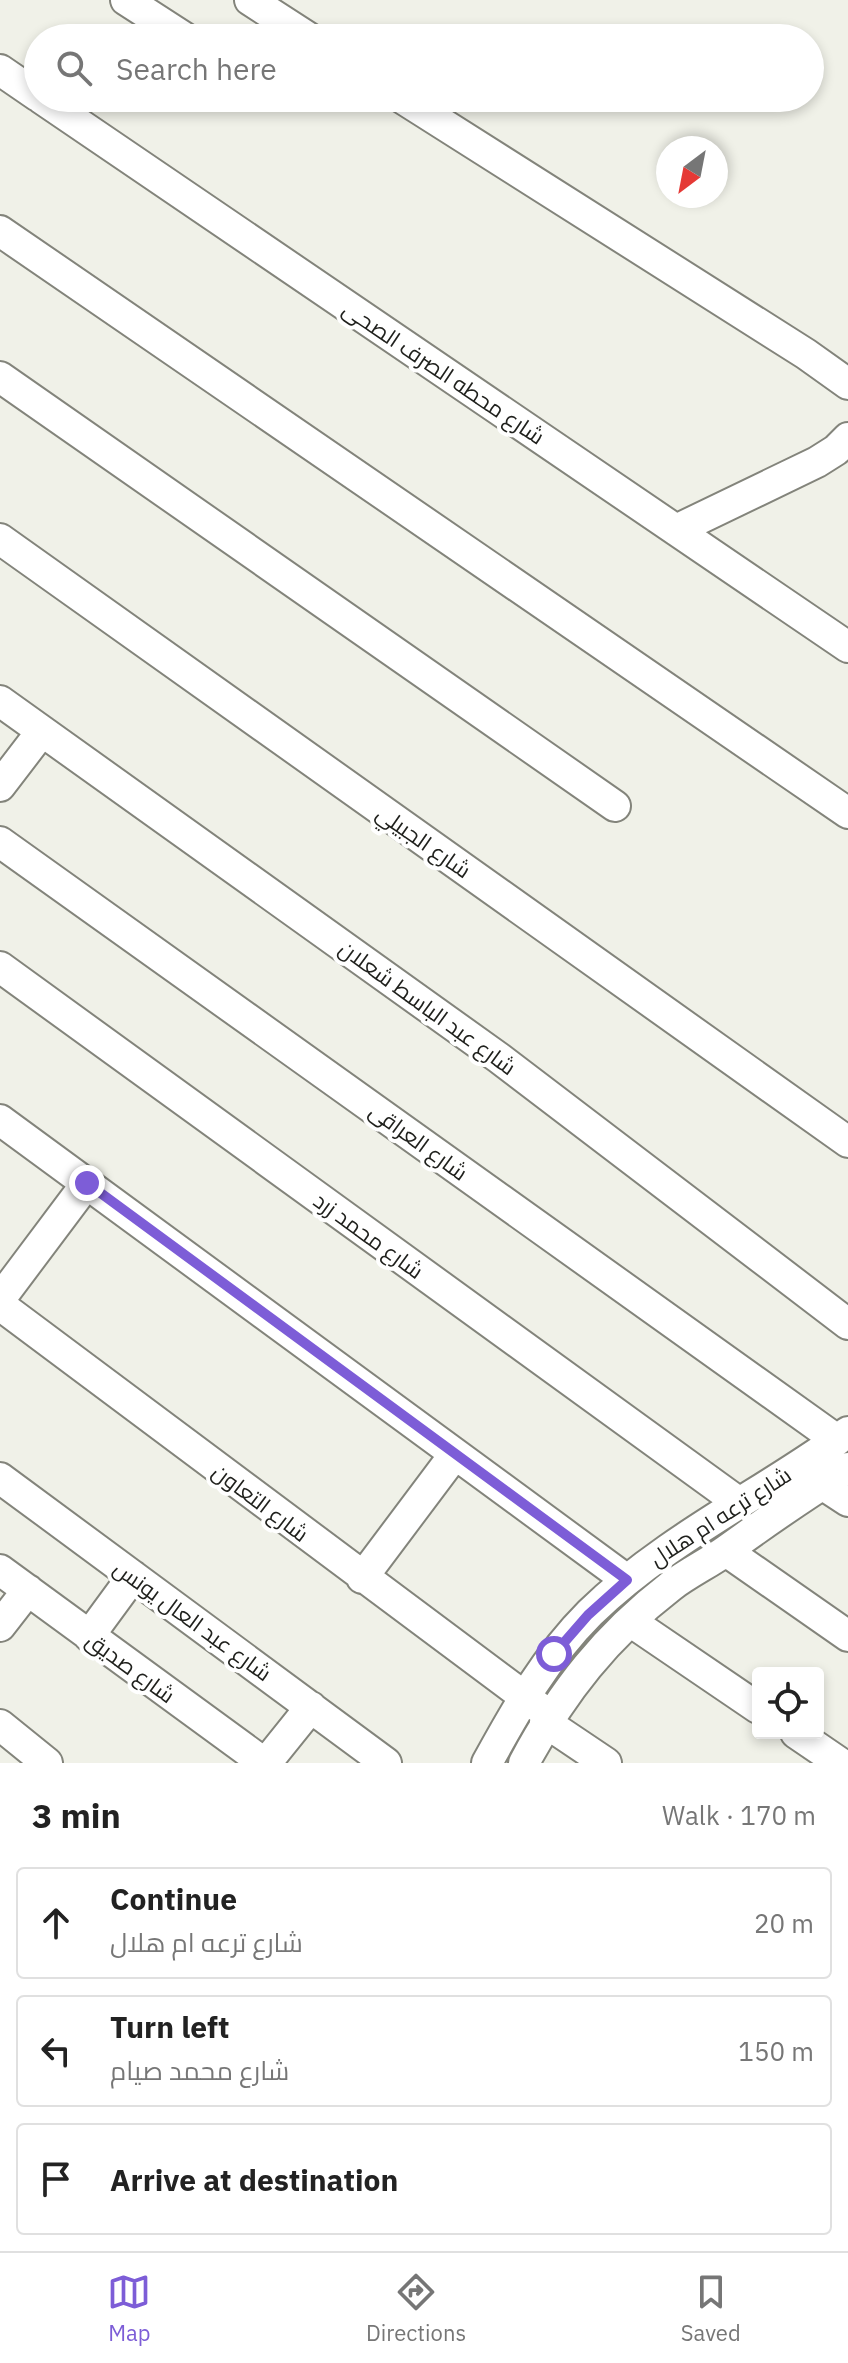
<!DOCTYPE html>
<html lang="en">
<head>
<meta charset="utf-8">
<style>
	:root { --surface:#fff; --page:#f6f6f6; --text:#222; --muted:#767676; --line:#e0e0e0; --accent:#7d5dd7 }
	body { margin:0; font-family:"IBM Plex Sans",Cairo,sans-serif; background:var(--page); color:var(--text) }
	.controls { position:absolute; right:24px; bottom:24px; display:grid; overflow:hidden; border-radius:8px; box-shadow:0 4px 12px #0003 }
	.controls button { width:72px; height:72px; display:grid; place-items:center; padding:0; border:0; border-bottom:2px solid var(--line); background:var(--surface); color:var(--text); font:40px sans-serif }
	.compass { position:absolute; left:656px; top:136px; width:72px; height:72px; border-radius:50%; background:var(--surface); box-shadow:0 4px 12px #0003; rotate:212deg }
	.stop { position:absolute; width:24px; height:24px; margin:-18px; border:6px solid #7d5dd7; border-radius:50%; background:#fff }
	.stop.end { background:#7d5dd7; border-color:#fff; box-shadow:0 2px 8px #0008 }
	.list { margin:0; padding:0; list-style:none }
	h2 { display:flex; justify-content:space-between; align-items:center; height:104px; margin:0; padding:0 32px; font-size:34px }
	h2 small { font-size:26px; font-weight:400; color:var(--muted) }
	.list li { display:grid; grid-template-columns:52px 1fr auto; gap:24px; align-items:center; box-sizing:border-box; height:112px; margin:0 16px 16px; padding:0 16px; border:2px solid var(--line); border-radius:8px }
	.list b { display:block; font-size:30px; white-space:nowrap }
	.list p { margin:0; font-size:26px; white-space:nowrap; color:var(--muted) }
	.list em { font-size:26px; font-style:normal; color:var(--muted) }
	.icon { flex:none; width:44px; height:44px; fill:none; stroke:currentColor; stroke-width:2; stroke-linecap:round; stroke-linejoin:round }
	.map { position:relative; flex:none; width:848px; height:1763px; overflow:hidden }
	.search { position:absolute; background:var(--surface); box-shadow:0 4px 12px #0003; left:24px; right:24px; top:24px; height:88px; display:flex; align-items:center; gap:20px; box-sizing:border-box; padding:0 28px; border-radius:44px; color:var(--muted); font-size:30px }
	.sheet { height:488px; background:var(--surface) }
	nav { display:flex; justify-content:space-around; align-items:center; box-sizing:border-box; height:112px; border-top:2px solid var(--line); background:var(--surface); font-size:22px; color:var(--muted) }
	nav a { display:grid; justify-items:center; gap:4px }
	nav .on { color:var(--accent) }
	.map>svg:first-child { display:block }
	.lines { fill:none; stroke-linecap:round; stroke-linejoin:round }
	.street-casing { stroke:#83847b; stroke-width:34 }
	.street { stroke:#fff; stroke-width:30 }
	.route { stroke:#7d5dd7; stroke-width:10 }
	.labels { text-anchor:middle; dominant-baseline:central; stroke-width:8; stroke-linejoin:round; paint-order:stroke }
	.street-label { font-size:22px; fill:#20211d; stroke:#fff }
</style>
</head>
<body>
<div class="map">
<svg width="848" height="1763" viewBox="0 0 848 1763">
	<rect width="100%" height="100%" fill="#f0f1e8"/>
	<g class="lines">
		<g class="street-casing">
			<path id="street" d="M126,0l59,38
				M250,0l59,38
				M0,70l38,26
				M41,98l807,549
				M402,98l404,256 42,30
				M0,231l848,582
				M0,377l615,429
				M676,530l141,-68 19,-12 12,-12
				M0,539l848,603
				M0,701l499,357 349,266
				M0,786l42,-55
				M0,842l837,598
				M0,967l738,535
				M0,1120l627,460
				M0,1299l87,-116
				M0,1305l549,410
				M0,1478l386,285
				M822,1484l26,17
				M726,1551l122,85
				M0,1570l264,193
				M362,1578l93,-124
				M630,1621l128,87
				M0,1626l28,-36
				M89,1636l44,-60
				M545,1722l61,41
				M0,1725l47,38
				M796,1733l44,30
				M266,1763l45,-56
				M487,1763c29,-53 59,-106 103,-150 76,-74 173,-119 258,-181
				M524,1763c38,-71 82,-127 147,-177 17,-13 38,-23 56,-36 40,-29 79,-56 121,-82"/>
		</g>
		<use href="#street" class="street"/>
	</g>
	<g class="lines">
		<path class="route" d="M87,1183l540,397 -39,35 -34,39"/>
	</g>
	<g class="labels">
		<g class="street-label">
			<text transform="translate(444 372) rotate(34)">شارع محطه الصرف الصحى</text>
			<text transform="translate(424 841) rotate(35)">شارع الجبيلي</text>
			<text transform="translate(428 1007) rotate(36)">شارع عبد الباسط شعلان</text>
			<text transform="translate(419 1141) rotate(36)">شارع العراقى</text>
			<text transform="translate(369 1235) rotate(36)">شارع محمد زرد</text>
			<text transform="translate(261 1502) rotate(37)">شارع التعاون</text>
			<text transform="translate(720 1516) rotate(-33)">شارع ترعه ام هلال</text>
			<text transform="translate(193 1620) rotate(36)">شارع عبد العال يونس</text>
			<text transform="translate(131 1667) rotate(36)">شارع صديق</text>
		</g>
	</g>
</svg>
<div class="controls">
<button><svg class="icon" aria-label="locate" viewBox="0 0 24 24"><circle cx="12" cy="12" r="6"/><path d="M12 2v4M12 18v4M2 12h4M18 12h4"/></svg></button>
</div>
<svg class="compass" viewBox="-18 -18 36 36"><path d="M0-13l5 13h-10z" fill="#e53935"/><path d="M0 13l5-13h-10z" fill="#767676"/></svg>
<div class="stop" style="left:554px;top:1654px"></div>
<div class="stop end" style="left:87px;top:1183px"></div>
<div class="search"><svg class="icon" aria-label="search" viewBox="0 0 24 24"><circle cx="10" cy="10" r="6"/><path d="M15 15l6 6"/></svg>Search here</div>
</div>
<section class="sheet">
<h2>3 min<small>Walk · 170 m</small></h2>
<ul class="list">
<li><svg class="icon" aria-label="ahead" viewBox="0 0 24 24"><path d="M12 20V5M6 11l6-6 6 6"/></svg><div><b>Continue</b><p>شارع ترعه ام هلال</p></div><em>20 m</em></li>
<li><svg class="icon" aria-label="left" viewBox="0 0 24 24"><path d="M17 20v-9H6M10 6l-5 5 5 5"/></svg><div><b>Turn left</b><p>شارع محمد صيام</p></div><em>150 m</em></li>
<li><svg class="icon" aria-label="arrive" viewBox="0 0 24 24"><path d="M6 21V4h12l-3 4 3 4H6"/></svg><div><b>Arrive at destination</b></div></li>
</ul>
</section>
<nav>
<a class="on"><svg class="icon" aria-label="map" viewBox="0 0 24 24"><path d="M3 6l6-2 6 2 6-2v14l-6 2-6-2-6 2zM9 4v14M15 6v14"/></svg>Map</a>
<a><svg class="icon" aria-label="directions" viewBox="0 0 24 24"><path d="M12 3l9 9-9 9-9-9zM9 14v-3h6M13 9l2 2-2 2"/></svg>Directions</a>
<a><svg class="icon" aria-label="saved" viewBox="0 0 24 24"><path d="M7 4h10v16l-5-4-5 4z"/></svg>Saved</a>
</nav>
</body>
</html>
